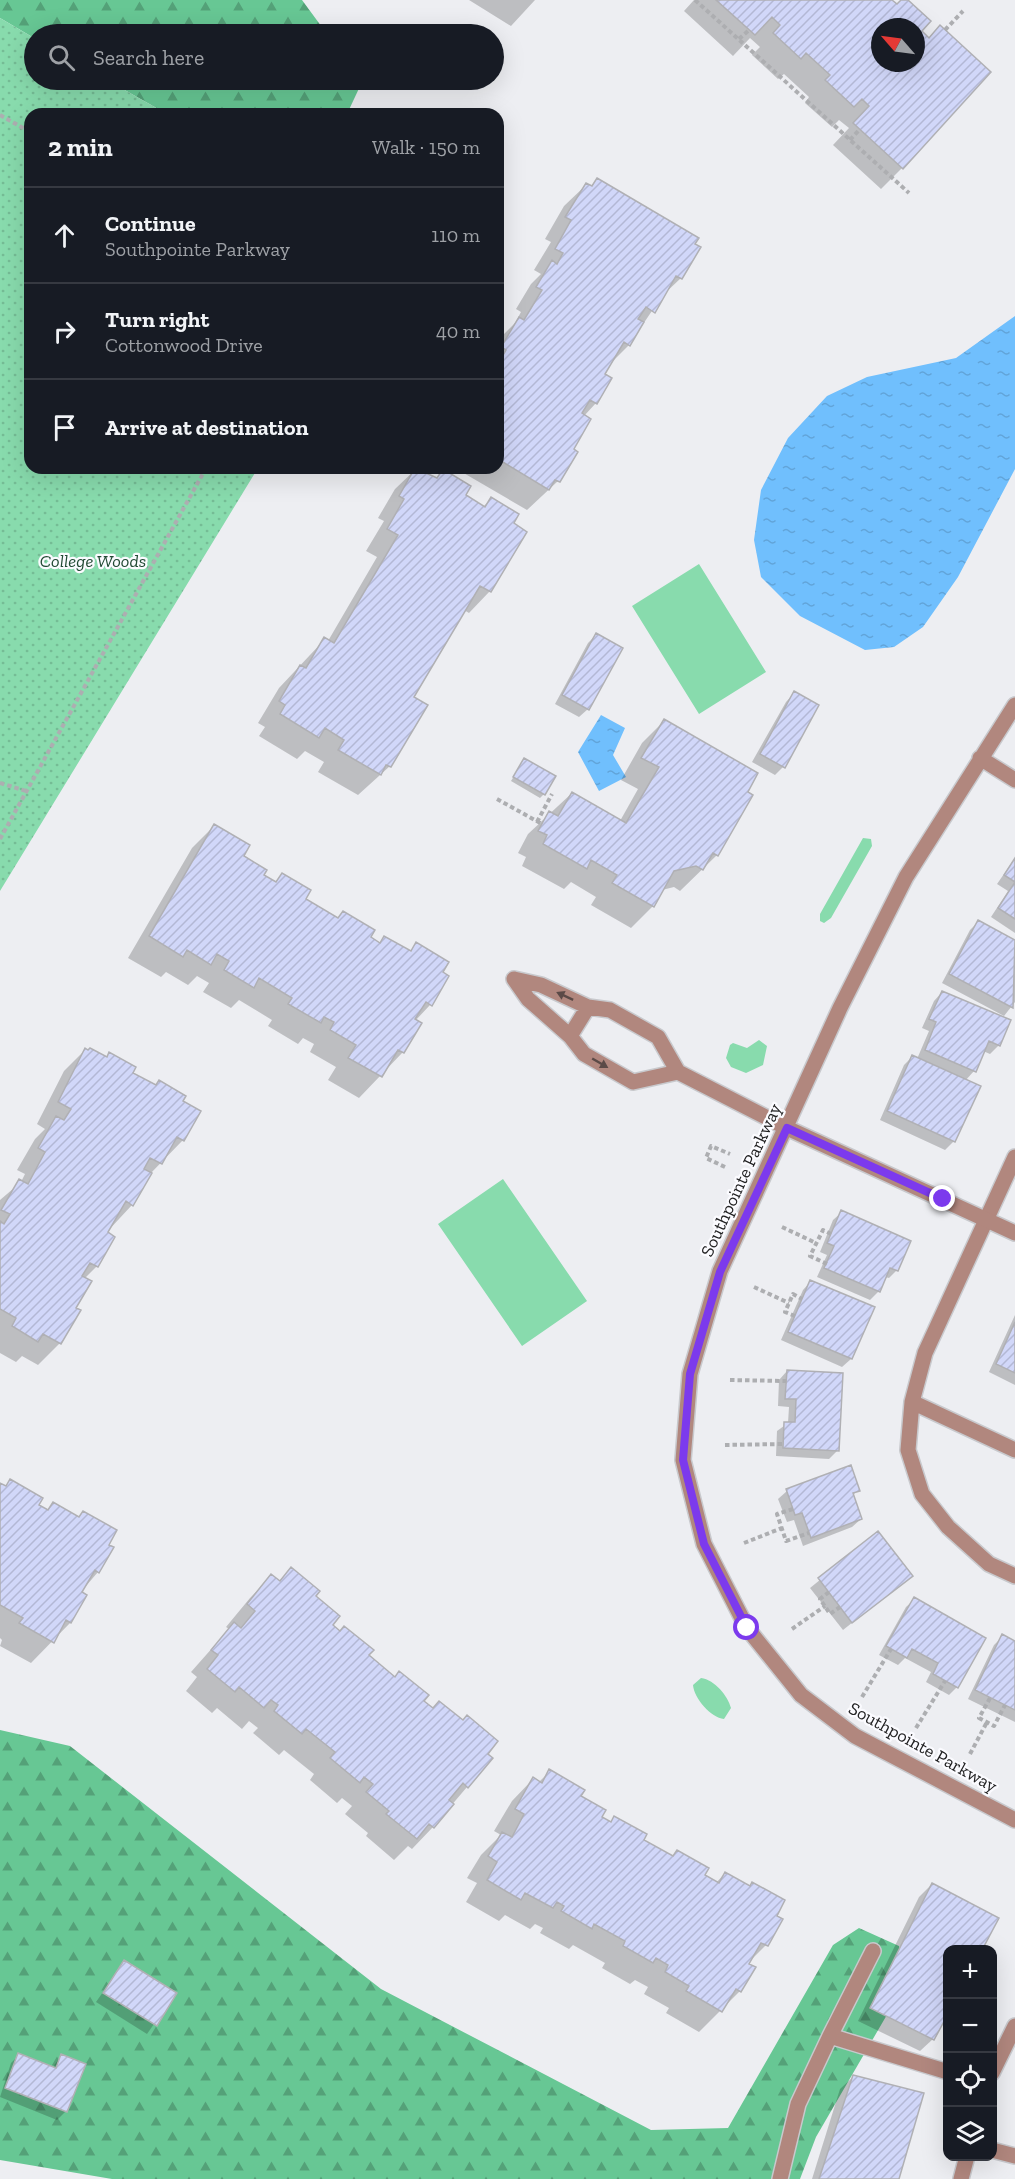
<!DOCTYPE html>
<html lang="en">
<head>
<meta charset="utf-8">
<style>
	:root { --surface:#171b24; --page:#242831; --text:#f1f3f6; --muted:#9ea1a6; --line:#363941 }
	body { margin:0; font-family:"Zilla Slab",serif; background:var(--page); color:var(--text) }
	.controls { position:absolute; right:18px; bottom:18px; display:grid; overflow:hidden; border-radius:12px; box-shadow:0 6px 24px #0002 }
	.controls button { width:54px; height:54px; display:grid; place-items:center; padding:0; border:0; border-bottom:2px solid var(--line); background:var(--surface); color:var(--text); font:30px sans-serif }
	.compass { position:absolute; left:871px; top:18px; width:54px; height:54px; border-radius:50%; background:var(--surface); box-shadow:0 6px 24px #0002; rotate:298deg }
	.stop { position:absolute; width:18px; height:18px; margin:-14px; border:4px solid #7c3aed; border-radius:50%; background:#fff }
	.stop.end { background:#7c3aed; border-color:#fff; box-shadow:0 2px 6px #0008 }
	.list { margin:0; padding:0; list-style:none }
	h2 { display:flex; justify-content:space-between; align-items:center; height:78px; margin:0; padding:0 24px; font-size:26px }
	h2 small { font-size:20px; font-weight:400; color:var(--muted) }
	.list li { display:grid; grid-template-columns:39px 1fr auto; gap:18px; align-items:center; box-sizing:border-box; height:96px; padding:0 24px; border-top:2px solid var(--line) }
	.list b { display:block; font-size:22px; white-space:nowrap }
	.list p { margin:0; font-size:20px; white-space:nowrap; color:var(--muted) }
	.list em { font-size:20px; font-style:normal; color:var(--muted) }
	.icon { flex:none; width:33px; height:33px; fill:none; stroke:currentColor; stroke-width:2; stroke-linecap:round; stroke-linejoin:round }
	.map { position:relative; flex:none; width:1015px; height:2179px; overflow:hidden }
	.search { position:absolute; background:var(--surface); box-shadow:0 6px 24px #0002; left:24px; top:24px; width:480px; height:66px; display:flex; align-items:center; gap:15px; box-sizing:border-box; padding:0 21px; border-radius:33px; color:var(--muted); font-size:22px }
	.panel { position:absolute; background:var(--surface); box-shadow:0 6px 24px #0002; left:24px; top:108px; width:480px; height:366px; border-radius:18px }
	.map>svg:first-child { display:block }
	.forest { fill:url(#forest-firs) }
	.park { fill:url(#park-dots) }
	.garden { fill:#88dbad }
	.water { fill:url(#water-ripples) }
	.shadow { fill:#0003; fill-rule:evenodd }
	.building { fill:url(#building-hatch); stroke:#b0b0b4; stroke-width:1.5; fill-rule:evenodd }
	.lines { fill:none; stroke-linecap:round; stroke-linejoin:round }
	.service-casing { stroke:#c8c9cd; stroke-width:18 }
	.minor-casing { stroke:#c8c9cd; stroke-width:18 }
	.path { stroke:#adaeb1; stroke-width:4; stroke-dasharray:4.5 3; stroke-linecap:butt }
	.service { stroke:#b1877e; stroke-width:15 }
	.minor { stroke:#b1877e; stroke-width:15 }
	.oneway { fill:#5b4a47 }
	.route { stroke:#7c3aed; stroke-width:8 }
	.labels { text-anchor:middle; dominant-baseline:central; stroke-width:4.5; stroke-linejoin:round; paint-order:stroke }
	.park-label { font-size:18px; font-style:italic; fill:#224a34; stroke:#fbfbff }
	.street-label { font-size:18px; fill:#212122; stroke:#fbfbff }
</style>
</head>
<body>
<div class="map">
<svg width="1015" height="2179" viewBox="0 0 1015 2179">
	<defs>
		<pattern id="forest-firs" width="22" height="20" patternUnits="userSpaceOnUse" patternTransform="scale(1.5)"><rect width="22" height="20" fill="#67c794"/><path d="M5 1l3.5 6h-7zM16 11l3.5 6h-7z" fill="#54a178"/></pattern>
		<pattern id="park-dots" width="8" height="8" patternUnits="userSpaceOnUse" patternTransform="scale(1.5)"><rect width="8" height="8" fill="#88dbad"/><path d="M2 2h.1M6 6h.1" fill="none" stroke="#75bc95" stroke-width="1.8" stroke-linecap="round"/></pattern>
		<pattern id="water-ripples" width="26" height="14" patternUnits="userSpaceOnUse" patternTransform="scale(1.5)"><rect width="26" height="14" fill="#70bffd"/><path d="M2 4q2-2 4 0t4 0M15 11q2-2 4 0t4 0" fill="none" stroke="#61a4d9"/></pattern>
		<pattern id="building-hatch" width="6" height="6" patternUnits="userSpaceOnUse" patternTransform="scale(1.5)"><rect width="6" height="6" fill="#d1d7f9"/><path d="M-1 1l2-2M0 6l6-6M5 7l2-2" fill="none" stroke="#b3b8d5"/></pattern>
	</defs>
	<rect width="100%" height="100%" fill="#edeef2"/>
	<path class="forest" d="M0,0h302l25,34h-293v4l-34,-20z
		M107,80h253l2,2 -15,32h-180z
		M0,1730l70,16 311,243 270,141 77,-2 105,-183 26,-17 40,18 7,36 -90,155 -16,42h-688l-112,-19z"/>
	<path class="park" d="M0,18l34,20v42h73l60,34h-137v354h228l-258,423z"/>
	<path class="garden" d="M699,564l67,108 -67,42 -67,-108z
		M863,838l8,1 1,7 -41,72 -7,5 -4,-2v-7z
		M759,1040l8,6 -4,19 -17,8 -15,-6 -5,-9 4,-13 3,-2 14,5z
		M503,1179l84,122 -65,45 -84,-122z
		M701,1678c14,2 27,18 30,30l-7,11c-13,-1 -30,-21 -31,-34z"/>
	<path class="water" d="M1015,316v153l-57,108 -35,50 -29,20 -29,3 -65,-34 -39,-39 -7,-37 7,-50 27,-52 39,-42 40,-19 89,-19z
		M601,715l24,13 -12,27 13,22 -27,14 -21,-39z"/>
	<path class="shadow" d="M469,0h66l-24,26z
		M694,0h196l7,6 8,-6 15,31 8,8 -26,129 -21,21 -48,-44 16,-17 -10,-8 -7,7 -27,-24 4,-6 -25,-23 -6,5 -26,-24 8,-8 -10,-9 -17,18 -49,-45zM880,27h36v36h-36z
		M597,180l84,98 -19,18 -33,49 -20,20 -6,10 -7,28 -12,13 -12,34 4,2 -18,29 -31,29 -72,-42h43v-128l17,-17 6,-11 -5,-3 15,-25 10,-10 -7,-4 17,-28 -6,-3 19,-33 22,-21 4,2z
		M417,468l18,11 8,-8 21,25 19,11 8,-8 21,25 -22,67 -21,22 -5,-3 -52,88 -22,68 -32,29 -40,-23 6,-10 -19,-11 -8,8 -38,-23 6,-9 -7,-4 21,-35 46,-49 3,2 49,-84 -11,-6 18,-30 -6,-3 17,-29z
		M596,635l-8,74 -9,8 -24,-13 33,-61z
		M794,693l-11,74 -8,8 -23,-13 34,-60z
		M664,721l82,71 -29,63 -37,36 -6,-4 -12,3 -9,16 -22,22 -40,-23 5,-8 -25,-15 -7,7 -42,-23 4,-9 -8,-4 10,-19 44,-41 48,28 18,-32 -17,-9 21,-37z
		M524,760l20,34 -4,4 -29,-17z
		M214,826l48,49 12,8 8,-8 22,25 33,19 6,-6 26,25 10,6 6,-6 24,14 7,-8 31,33 -17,28 -15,16 -12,31 -44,46 -31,-18 8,-13 -26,-15 4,-8 -11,-6 -5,6 -30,-18 4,-6 -33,-20 -8,8 -28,-16 6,-9 -12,-7 -9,9 -22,-13 -5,5 -33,-19 64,-110z
		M1015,858v75l-24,-16 17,-26 -11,-7z
		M978,922l37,20v60l-11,14 -62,-33 28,-53z
		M942,992l57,53 -9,9 -7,-3 -9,20 -9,10 -11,60 -9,9 -65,-30 24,-55 8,-8 5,2 12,-28 -7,-3 12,-27z
		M85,1050l20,8 5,-4 21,19 68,39 -16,28 -33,34 -18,31 -26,28 7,4 -16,29 -13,13 -24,64 -22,22 -16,-9 -6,6 -16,-9v-153l21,-18 4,-8 -8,-4 18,-31 10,-10 -8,-5 27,-53z
		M842,1212l55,58 -8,8 -4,-1 -7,15 -8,8 -53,-23 10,-22 -7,-3 13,-32z
		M811,1281l62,27 -22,51 -9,8 -61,-27 22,-50z
		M1015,1315v70l-26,-13z
		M787,1371l51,79 -9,9 -53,-3 1,-25 11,-8 1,-16 -11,-1 1,-26z
		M10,1481l37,30 6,-7 25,14 5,-6 24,33 -9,27 -18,21 5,2 -15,28 -39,40 -31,-17 2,-6 -2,-2v-154l4,3z
		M858,1490l-6,6 9,23 -9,8 -49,19 -9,-26 -7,2 -9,-23 9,-8z
		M878,1533l33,43 -68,54 -33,-42z
		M291,1569l23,27 17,29 91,76 45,86 -34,40 -21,22 -4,-3 -14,14 -28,-24 2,-3 -23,-19 7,-8 -10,-8 -5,5 -27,-23 4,-6 -30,-24 -5,5 -26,-22 5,-5 -9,-7 -7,8 -25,-21 -5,5 -26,-22 11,-14 -6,-5 38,-43 -3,-2 24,-29 22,-22 6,6z
		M915,1599l42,88 -8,8 -23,-13 5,-10 -26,-14 -7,7 -19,-10 27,-48z
		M1003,1636l12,6v80l-47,-23 26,-54z
		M550,1771l50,46 10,6 5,-5 27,23 74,42 9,-10 24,14 3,-3 23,32 -9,29 -19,19 -7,27 -41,41 -33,-19 3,-5 -25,-14 4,-7 -13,-7 -5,4 -28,-16 3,-5 -32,-18 -4,4 -29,-16 3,-5 -8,-4 -5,5 -25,-14 -6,6 -33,-19 11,-19 -10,-5 14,-23 20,-20 -7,-4 18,-30 21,-22 6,3z
		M932,1884l16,66 -15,89 -13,12 -62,-30 61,-124z
		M124,1962l51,32 -28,40 -51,-32z
		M19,2055l33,13 10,-13 4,56 -9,9 -57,-23 11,-34z
		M853,2077l44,102h-85l28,-90z"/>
	<path class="building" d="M716,0h176l5,4 4,-4h7l23,21 -9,10 7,7 11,-13 51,47 -88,97 -50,-46 16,-17 -7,-7 -8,8 -29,-27 5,-5 -24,-22 -5,6 -28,-26 7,-8 -8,-8 -17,18zM880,27h36v36h-36z
		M597,178l102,60 -4,6 6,3 -19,32 -6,-3 -21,37 -9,-6 -8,12 6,3 -14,24 -6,-4 -19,32 7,4 -15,26 -7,-4 -8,13 9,6 -17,30 4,3 -18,30 -5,-2 -6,10 -51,-31v-104l4,2 4,-7 -5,-3 18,-30 5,3 18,-30 -6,-3 16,-27 5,4 6,-11 -8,-4 16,-29 -6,-3 21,-34 6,3z
		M415,468l22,10 6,-9 28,17 -5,9 19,12 6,-10 28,17 -5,9 13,9 -36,60 -11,-6 -66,111 14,8 -37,62 -5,-2 -5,10 -43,-25 6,-10 -19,-12 -6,10 -39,-24 5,-9 -6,-4 21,-36 6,3 18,-31 10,6 64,-108 -11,-6 17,-30 -5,-3z
		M596,633l27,15 -34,62 -27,-15z
		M794,691l25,14 -34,63 -25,-14z
		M664,719l94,54 -10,19 5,3 -35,61 -5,-3 -10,17 -7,-4 -22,5 -20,36 -42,-24 5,-8 -26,-15 -4,9 -44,-25 4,-9 -9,-4 11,-20 9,5 14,-24 54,31 33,-56 -18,-9z
		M524,758l32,18 -11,19 -32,-18z
		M214,824l36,21 -6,11 23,14 -3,5 12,7 6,-9 29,17 -5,9 32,19 5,-7 32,19 -4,7 9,6 4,-7 27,15 5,-9 33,20 -6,10 6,4 -17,30 -6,-4 -11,17 7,4 -18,30 -6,-3 -16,27 -34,-19 8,-13 -26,-15 4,-8 -10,-5 -3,6 -33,-19 4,-6 -33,-20 -5,10 -30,-18 5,-9 -12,-7 -6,11 -24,-15 -4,7 -34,-21z
		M1015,858v24l-11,-7z
		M1015,882v37l-17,-11z
		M978,920l37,20 -2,68 -64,-34z
		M942,991l69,29 -11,26 -11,-5 -13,31 -51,-22 11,-28 -7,-3z
		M85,1048l3,2 2,-2 17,9 2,-5 27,15 -3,6 23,12 3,-5 27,16 -3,5 18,10 -17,30 -7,-4 -15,27 -12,-6 -6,11 8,4 -19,33 -7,-5 -18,31 7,5 -17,30 -8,-4 -8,13 10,5 -16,27 5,2 -20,34 -18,-10 -5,8 -26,-16 4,-8 -16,-9v-88l4,3 6,-10 -9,-4 18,-31 9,5 17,-32 -7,-4 18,-32 8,4 7,-11 -13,-7z
		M912,1055l69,31 -26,56 -68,-31z
		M841,1210l70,31 -13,30 -8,-3 -10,24 -56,-24 10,-22 -7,-3z
		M810,1280l65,27 -23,52 -64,-27z
		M1015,1322v51l-19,-9z
		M787,1370l56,3 -4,78 -56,-3 1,-26h11l1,-23h-11z
		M851,1465l9,26 -7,2 9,26 -51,19 -9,-25 -7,2 -9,-26z
		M10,1479l33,19 -4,7 9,5 5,-8 26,15 4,-6 34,19 -8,15 5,2 -15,26 -4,-3 -13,22 5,3 -16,28 -5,-3 -12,23 -35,-20 4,-5 -23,-13v-122l6,3z
		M878,1531l35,45 -61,47 -34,-45z
		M291,1567l29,24 -4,5 24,20 -7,9 7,6 4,-5 30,24 -5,5 26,22 4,-6 30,24 -5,6 9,7 6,-7 24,19 4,-5 31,26 -10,13 5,4 -25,30 -5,-5 -14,17 5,4 -20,24 -5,-4 -12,15 -31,-25 3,-3 -23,-19 7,-8 -9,-7 -4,6 -30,-25 5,-6 -29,-23 -4,5 -28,-23 4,-6 -7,-5 -7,8 -25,-21 -4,5 -28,-23 11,-14 -7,-5 23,-28 7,6 14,-17 -8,-7 24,-30 9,7z
		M914,1597l72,41 -28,50 -25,-14 5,-11 -26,-14 -5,9 -21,-12z
		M1002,1634l13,7v69l-40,-20z
		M549,1769l36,21 -4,6 25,14 -4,7 9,5 3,-6 33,18 -3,6 29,16 4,-6 32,18 -4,7 14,8 6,-11 25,14 2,-4 33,18 -8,16 6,3 -15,27 -7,-3 -12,21 7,3 -15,25 -5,-3 -14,23 -36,-21 3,-5 -24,-14 3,-7 -12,-7 -3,5 -30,-17 2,-5 -31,-17 -2,5 -31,-18 3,-5 -7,-4 -4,6 -28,-15 -4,7 -34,-20 10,-18 -9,-6 14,-24 10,5 12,-23 -9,-5 18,-32 9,6z
		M932,1883l67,35 -17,32h-34v64l-14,26 -64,-32z
		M124,1960l53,33 -20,33 -54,-33z
		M18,2053l38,15 5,-14 25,10 -19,48 -62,-24z
		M853,2075l71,18 -25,86h-80z"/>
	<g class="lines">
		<g class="service-casing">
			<path id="service" d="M514,979l27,6 47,22 22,3 48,27 20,35 109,56
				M514,979l14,20 42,37 14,18 49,28 45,-10
				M570,1036l18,-29
				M1015,1157l-90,196 -13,49 -4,48 14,44 26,33 41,37 26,12
				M912,1402l103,48
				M830,2036l43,-85
				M992,2073l23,-47
				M992,2150l23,6
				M780,2179l18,-75 32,-68 118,36
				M961,2179l6,-23"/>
		</g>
		<g class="minor-casing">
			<path id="minor" d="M1015,705l-109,172 -66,131 -120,263 -30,103 -7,86 21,84 43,84 54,67 54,41 160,84
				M980,758l35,22
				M787,1128l228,105"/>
		</g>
		<path class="path" d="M695,0l214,193
			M945,30l18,-19
			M739,39l10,-9
			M0,115l30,17
			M850,140l10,-11
			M0,783l26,8
			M497,799l45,25
			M537,822l15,-28
			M0,839l206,-371
			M725,1167l-19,-9 5,-12 19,8
			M782,1227l34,16
			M827,1264l-17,-8 13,-26 8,4
			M754,1287l35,16
			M795,1316l-10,-4 8,-18 9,5
			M730,1380l56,1
			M725,1445l58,-1
			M793,1509l-16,5 9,27 23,-8
			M744,1543l38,-15
			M829,1592l-9,7 10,15 10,-7
			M792,1629l33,-23
			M862,1697l29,-48
			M990,1698l-11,20 15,8 11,-21
			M916,1728l29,-47
			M970,1754l17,-32"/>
		<use href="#service" class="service"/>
		<use href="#minor" class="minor"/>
	</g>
	<defs><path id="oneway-solid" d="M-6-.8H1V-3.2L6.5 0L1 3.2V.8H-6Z" transform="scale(1.5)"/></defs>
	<g class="oneway">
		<use href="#oneway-solid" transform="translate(565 996) rotate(-155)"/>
		<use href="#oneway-solid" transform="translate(600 1063) rotate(30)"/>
	</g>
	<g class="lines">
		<path class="route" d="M747,1628l-43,-84 -21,-84 7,-86 30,-102 67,-144 156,71"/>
	</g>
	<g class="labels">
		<g class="park-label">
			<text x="93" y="561">College Woods</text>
		</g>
		<g class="street-label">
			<text transform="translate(741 1180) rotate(-65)">Southpointe Parkway</text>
			<text transform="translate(923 1747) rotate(29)">Southpointe Parkway</text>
		</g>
	</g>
</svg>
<div class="controls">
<button>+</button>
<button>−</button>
<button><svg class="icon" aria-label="locate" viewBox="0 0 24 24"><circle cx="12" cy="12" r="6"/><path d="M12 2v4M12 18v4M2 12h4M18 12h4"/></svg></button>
<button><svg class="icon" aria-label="layers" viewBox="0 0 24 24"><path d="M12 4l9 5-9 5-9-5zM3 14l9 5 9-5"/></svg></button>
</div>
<svg class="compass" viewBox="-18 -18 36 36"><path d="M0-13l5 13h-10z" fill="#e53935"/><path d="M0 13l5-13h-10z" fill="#9ea1a6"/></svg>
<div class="stop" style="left:747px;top:1628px"></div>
<div class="stop end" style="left:943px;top:1199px"></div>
<div class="search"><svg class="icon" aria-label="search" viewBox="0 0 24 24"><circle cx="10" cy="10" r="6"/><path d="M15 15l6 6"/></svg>Search here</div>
<section class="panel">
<h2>2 min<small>Walk · 150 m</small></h2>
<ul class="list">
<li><svg class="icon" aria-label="ahead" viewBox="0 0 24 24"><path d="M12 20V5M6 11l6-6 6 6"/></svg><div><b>Continue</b><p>Southpointe Parkway</p></div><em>110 m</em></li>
<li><svg class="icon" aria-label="right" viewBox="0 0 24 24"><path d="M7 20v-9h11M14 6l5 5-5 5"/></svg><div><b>Turn right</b><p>Cottonwood Drive</p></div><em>40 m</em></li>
<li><svg class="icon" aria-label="arrive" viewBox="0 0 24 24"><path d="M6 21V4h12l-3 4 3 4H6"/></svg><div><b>Arrive at destination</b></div></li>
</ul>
</section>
</div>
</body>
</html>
